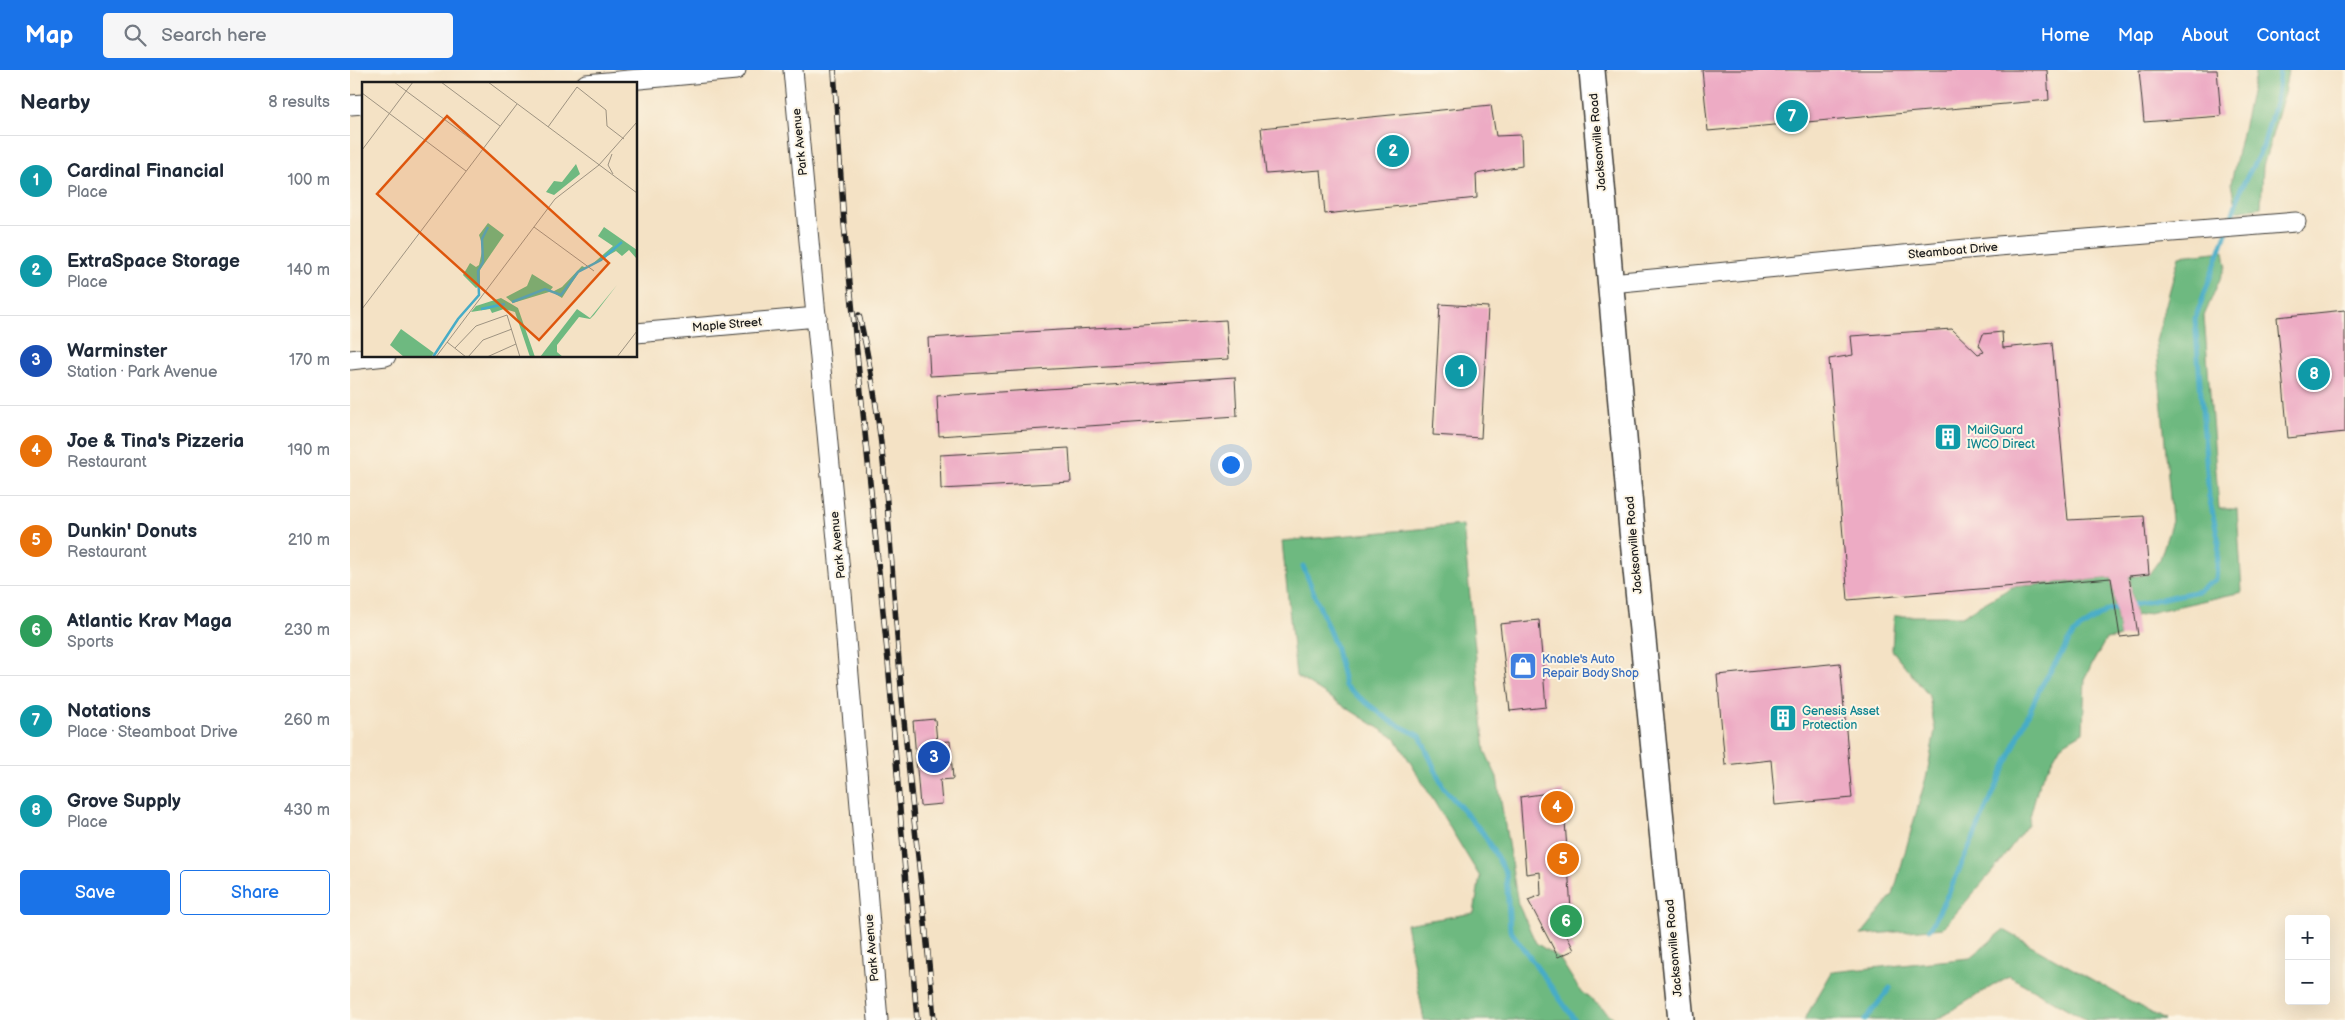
<!DOCTYPE html>
<html lang="en">
<head>
<meta charset="utf-8">
<style>
	:root { --surface:#fff; --page:#f6f6f7; --text:#1f2937; --muted:#747a83; --line:#e0e1e3; --accent:#1a73e8 }
	body { margin:0; font-family:"Balsamiq Sans",sans-serif; background:var(--page); color:var(--text) }
	.controls { position:absolute; right:15px; bottom:15px; display:grid; overflow:hidden; border-radius:5px; box-shadow:0 5px 20px #0002 }
	.controls button { width:45px; height:45px; display:grid; place-items:center; padding:0; border:0; border-bottom:1px solid var(--line); background:var(--surface); color:var(--text); font:25px sans-serif }
	.you { position:absolute; left:880px; top:394px; width:18px; height:18px; margin:-12px; border:4px solid #fff; border-radius:50%; background:#1a73e8; box-shadow:0 0 0 8px #1a73e833 }
	.badge { display:grid; place-items:center; width:32px; height:32px; border-radius:50%; background:var(--accent); color:#fff; font-size:16px; font-weight:700 }
	.pin { position:absolute; translate:-50% -50%; border:2px solid #fff; box-shadow:0 1px 5px #0006 }
	.list { margin:0; padding:0; list-style:none }
	h2 { display:flex; justify-content:space-between; align-items:center; height:65px; margin:0; padding:0 20px; font-size:21px }
	h2 small { font-size:16px; font-weight:400; color:var(--muted) }
	.list li { display:grid; grid-template-columns:32px 1fr auto; gap:15px; align-items:center; box-sizing:border-box; height:90px; padding:0 20px; border-top:1px solid var(--line) }
	.list b { display:block; font-size:19px; white-space:nowrap }
	.list p { margin:0; font-size:16px; white-space:nowrap; color:var(--muted) }
	.list em { font-size:16px; font-style:normal; color:var(--muted) }
	.actions { display:flex; gap:10px; padding:15px 20px }
	.actions a { flex:1; padding:11px 0; border:1px solid var(--accent); border-radius:5px; text-align:center; font-size:18px; color:var(--accent) }
	.actions .main { background:var(--accent); color:#fff }
	.icon { flex:none; width:28px; height:28px; fill:none; stroke:currentColor; stroke-width:2; stroke-linecap:round; stroke-linejoin:round }
	.map { position:relative; flex:none; width:1995px; height:950px; overflow:hidden }
	header { display:flex; align-items:center; gap:30px; box-sizing:border-box; height:70px; padding:0 25px; background:var(--accent); color:#fff }
	header strong { font-size:24px }
	nav { display:flex; gap:28px; margin-inline-start:auto; font-size:18px }
	.search { width:350px; height:45px; background:var(--page); display:flex; align-items:center; gap:12px; box-sizing:border-box; padding:0 18px; border-radius:5px; color:var(--muted); font-size:19px }
	main { display:flex }
	aside { flex:1; background:var(--surface) }
	.map>svg:first-child { display:block }
	.forest { fill:#6eb980; stroke:#456a4e }
	.lines { fill:none; stroke-linecap:round; stroke-linejoin:round }
	.stream { stroke:#47acc7; stroke-width:5 }
	.building { fill:#edabc4 }
	.minor-casing { stroke:#3c3a35; stroke-width:21 }
	.major-casing { stroke:#3c3a35; stroke-width:28 }
	.minor { stroke:#fff; stroke-width:19 }
	.major { stroke:#fff; stroke-width:25 }
	.rail-casing { stroke:#1c1c1c; stroke-width:5.5 }
	.rail { stroke:#fcf5e5; stroke-width:4; stroke-dasharray:11; stroke-linecap:butt }
	.labels { text-anchor:middle; dominant-baseline:central; stroke-width:4; stroke-linejoin:round; paint-order:stroke }
	.street-label { font-size:12px; fill:#1c1c1c; stroke:#fcf5e5 }
	.culture-label { font-size:12px; fill:#0d838f; stroke:#fcf5e5; text-anchor:start }
	.shop-label { font-size:12px; fill:#366cbe; stroke:#fcf5e5; text-anchor:start }
	.inset-river { fill:none; stroke:#47acc7; stroke-width:2.5 }
	.inset-road { fill:none; stroke:#9e9381; stroke-width:1 }
	.view { fill:#de560d; fill-opacity:0.15; stroke:#de560d; stroke-width:2.5 }
	.inset-edge { fill:none; stroke:#1c1c1c; stroke-width:2.5 }
</style>
</head>
<body>
<header>
<strong>Map</strong>
<div class="search"><svg class="icon" aria-label="search" viewBox="0 0 24 24"><circle cx="10" cy="10" r="6"/><path d="M15 15l6 6"/></svg>Search here</div>
<nav><a>Home</a><a>Map</a><a>About</a><a>Contact</a></nav>
</header>
<main>
<aside>
<h2>Nearby<small>8 results</small></h2>
<ul class="list">
<li><span class="badge" style="background:#0f9aa8">1</span><div><b>Cardinal Financial</b><p>Place</p></div><em>100 m</em></li>
<li><span class="badge" style="background:#0f9aa8">2</span><div><b>ExtraSpace Storage</b><p>Place</p></div><em>140 m</em></li>
<li><span class="badge" style="background:#1a4fb4">3</span><div><b>Warminster</b><p>Station · Park Avenue</p></div><em>170 m</em></li>
<li><span class="badge" style="background:#e8710a">4</span><div><b>Joe &amp; Tina's Pizzeria</b><p>Restaurant</p></div><em>190 m</em></li>
<li><span class="badge" style="background:#e8710a">5</span><div><b>Dunkin' Donuts</b><p>Restaurant</p></div><em>210 m</em></li>
<li><span class="badge" style="background:#2e9e5b">6</span><div><b>Atlantic Krav Maga</b><p>Sports</p></div><em>230 m</em></li>
<li><span class="badge" style="background:#0f9aa8">7</span><div><b>Notations</b><p>Place · Steamboat Drive</p></div><em>260 m</em></li>
<li><span class="badge" style="background:#0f9aa8">8</span><div><b>Grove Supply</b><p>Place</p></div><em>430 m</em></li>
</ul>
<div class="actions"><a class="main">Save</a><a>Share</a></div>
</aside>
<div class="map">
<svg width="1995" height="950" viewBox="0 0 1995 950">
	<rect width="100%" height="100%" fill="#fcf5e5"/>
	<filter id="ink" filterUnits="userSpaceOnUse"><feTurbulence type="fractalNoise" baseFrequency=".02" numOctaves="2"/><feDisplacementMap in="SourceGraphic" scale="10" xChannelSelector="R" yChannelSelector="G"/><feConvolveMatrix kernelMatrix="1 2 1 2 8 2 1 2 1" color-interpolation-filters="sRGB"/></filter>
	<filter id="wash" filterUnits="userSpaceOnUse"><feTurbulence type="fractalNoise" baseFrequency=".0096" numOctaves="4" result="noise"/><feDisplacementMap in="SourceGraphic" scale="20" xChannelSelector="R" yChannelSelector="G"/><feGaussianBlur stdDeviation="1.12" result="paint"/><feColorMatrix in="noise" values="0 0 0 0 0 0 0 0 0 0 0 0 0 0 0 0 0 1.4 0 .05"/><feComposite in="paint" operator="in"/></filter>
	<g filter="url(#wash)">
		<rect width="100%" height="100%" fill="#f4e2c5"/>
		<path class="forest" d="M1906,0h32l-4,24 -21,73 -2,40 -25,4 -5,-28z
			M1874,181l2,14 -22,51 15,193h18l5,83 -107,24 -6,-40 20,-2 11,-15 12,-38 -16,-180 23,-85z
			M1113,455l22,226 12,26 21,127 18,39 24,16 19,30 35,29v2h-190l-18,-96 68,-11 6,-36 -84,-138 -100,-63 -14,-135z
			M1761,508l9,59 -14,2 -21,38 -2,55 -22,13 -22,38 -11,41 -31,42 -54,62 -82,7 32,-40 34,-121 8,-44 -6,-34 -37,-46 2,-34h68l50,-29z
			M1654,860l160,90h-77l-78,-44 -73,44h-132l28,-48 138,-14z"/>
		<g class="lines">
			<path class="stream" d="M1880,153l11,-35 22,-41 14,-51 3,-26
				M953,496l32,79 10,41 45,35 30,15 23,51 40,46 23,40 4,57 65,90
				M1580,859l21,-41 89,-200 34,-55 34,-23 91,-19 17,-12 3,-37 -10,-45 -14,-178 32,-88
				M1515,950l25,-32"/>
		</g>
		<g id="blocks">
			<path class="building" d="M1352,0h345l2,30 -341,31z
				M1789,0h78l4,46 -77,6z
				M1141,35l5,31 25,-1 1,31 -46,8 1,24 -152,16 -4,-44 -55,4 -5,-46z
				M1090,234l48,3 -7,131 -48,-3z
				M1995,240v122l-57,6 -11,-121z
				M876,250l3,39 -299,17 -2,-38z
				M1602,259l26,25 6,-2 -5,-7 4,-11 19,-2 1,16 49,-5 16,177 76,-4 5,58 -20,2 9,59 -18,2 -9,-59 -263,22 -19,-241 24,-4 -2,-19z
				M885,307l2,39 -298,20 -2,-40z
				M719,378l2,34 -130,7 -1,-34z
				M1189,550l7,87 -36,4 -10,-87z
				M1490,593l12,135 -77,7 -4,-45 -46,5 -8,-90z
				M585,649l2,23 13,-1 3,38 -13,1 2,24 -22,2 -7,-85z
				M1213,721l9,134 -9,3 11,22 -16,7 -30,-57 13,-5 -1,-23 -14,2 -6,-77z"/>
		</g>
	</g>
	<g filter="url(#ink)">
		<use href="#blocks" fill-opacity="0" stroke="#3c3a35" stroke-width="1"/>
		<g class="lines">
			<g class="minor-casing">
				<path id="minor" d="M443,0l50,534 35,416
					M236,14l150,-14
					M0,35l14,-1
					M1261,213l387,-37 298,-24
					M286,263l181,-16
					M0,290l36,-4"/>
			</g>
			<g class="major-casing">
				<path id="major" d="M1242,0l40,460 49,490"/>
			</g>
			<use href="#minor" class="minor"/>
			<use href="#major" class="major"/>
			<g class="rail-casing">
				<path id="rail" d="M484,0l10,154 44,437 29,359
					M509,245c28,118 31,239 41,359 9,116 25,231 34,346"/>
			</g>
			<use href="#rail" class="rail"/>
		</g>
	</g>
	<defs>
		<g id="building-square" transform="scale(1.4375)"><rect x="-9" y="-9" width="18" height="18" rx="4" fill="#0f9aa8" stroke="#fcf5e5"/><path d="M-4-6H4V6H1V3H-1V6H-4ZM-2.5-4.3h1.7v1.8h-1.7ZM.8-4.3h1.7v1.8H.8ZM-2.5-1h1.7V.8h-1.7ZM.8-1h1.7V.8H.8Z" fill="#fff"/></g>
		<g id="shop-square" transform="scale(1.4375)"><rect x="-9" y="-9" width="18" height="18" rx="4" fill="#3f7fe0" stroke="#fcf5e5"/><path d="M-5-2.5h2.3a2.7 3.5 0 0 1 5.4 0H5L5.5 6h-11ZM-1.5-2.5h3a1.5 2.3 0 0 0-3 0Z" fill="#fff"/></g>
	</defs>
	<g fill-rule="evenodd">
		<use href="#building-square" x="1598" y="367"/>
		<use href="#shop-square" x="1173" y="596"/>
		<use href="#building-square" x="1433" y="648"/>
	</g>
	<g class="labels">
		<g class="street-label">
			<text transform="translate(450 72) rotate(-96)">Park Avenue</text>
			<text transform="translate(1248 72) rotate(-95)">Jacksonville Road</text>
			<text transform="translate(1603 181) rotate(-5)">Steamboat Drive</text>
			<text transform="translate(377 255) rotate(-5)">Maple Street</text>
			<text transform="translate(488 475) rotate(-96)">Park Avenue</text>
			<text transform="translate(1284 475) rotate(-95)">Jacksonville Road</text>
			<text transform="translate(522 878) rotate(-95)">Park Avenue</text>
			<text transform="translate(1324 878) rotate(-95)">Jacksonville Road</text>
		</g>
		<g class="culture-label">
			<text x="1617" y="360">MailGuard<tspan x="1617" dy="14">IWCO Direct</tspan></text>
			<text x="1452" y="641">Genesis Asset<tspan x="1452" dy="14">Protection</tspan></text>
		</g>
		<g class="shop-label">
			<text x="1192" y="589">Knable's Auto<tspan x="1192" dy="14">Repair Body Shop</tspan></text>
		</g>
	</g>
	<g transform="translate(12 12)">
		<rect width="275" height="275" fill="#f4e2c5"/>
		<path d="M214,82l4,10 -26,21 -8,-3 8,-11 8,1zM126,141l16,12 -24,35v16l-4,2 -13,-13 7,-12 6,4 3,-2 4,-18 -4,-12zM242,145l33,23 -1,8 -7,-8 -7,6 -6,-5 -26,15 23,-20 -15,-10zM220,184l4,2 -7,4 -17,26 -10,-6 10,-5zM170,192l21,13 -4,5 -36,11 -7,-6 21,-11zM255,203l-23,30 -4,4 -11,-2 -22,28v7l6,5h-23l37,-48 13,9zM139,216l17,10 17,49h-5l-15,-45 -11,-3 -12,4 -2,-4 -19,3 5,-6zM39,247l33,24 -3,4h-27l-14,-12z" fill="#6eb980"/>
		<path class="inset-river" d="M150,220l33,-13 16,6 17,-23 23,-12 21,-18M119,227l24,-5M71,275l25,-38 21,-24 -1,-24 5,-9 -1,-23 6,-12"/>
		<path class="inset-road" d="M32,0l89,66M79,0l59,44M126,0l149,111M215,5l29,23 1,16 17,13M0,11l104,78M186,45l29,-40M0,68l51,-68M250,72l-4,11 5,9M172,145l60,44M0,227l155,-205M85,260l19,15M93,266l21,-22 31,-11 13,42M74,275l119,-158 44,-34 38,-43M106,275l15,-17 29,-11M125,275l29,-13M255,275l20,-26"/>
		<path class="view" d="M85,34l162,147 -70,77 -162,-146z"/>
		<rect width="275" height="275" class="inset-edge"/>
	</g>
</svg>
<div class="controls">
<button>+</button>
<button>−</button>
</div>
<div class="you"></div>
<div class="pin badge" style="left:1111px;top:301px;background:#0f9aa8">1</div>
<div class="pin badge" style="left:1043px;top:81px;background:#0f9aa8">2</div>
<div class="pin badge" style="left:584px;top:687px;background:#1a4fb4">3</div>
<div class="pin badge" style="left:1207px;top:737px;background:#e8710a">4</div>
<div class="pin badge" style="left:1213px;top:789px;background:#e8710a">5</div>
<div class="pin badge" style="left:1216px;top:851px;background:#2e9e5b">6</div>
<div class="pin badge" style="left:1442px;top:46px;background:#0f9aa8">7</div>
<div class="pin badge" style="left:1964px;top:304px;background:#0f9aa8">8</div>
</div>
</main>
</body>
</html>
